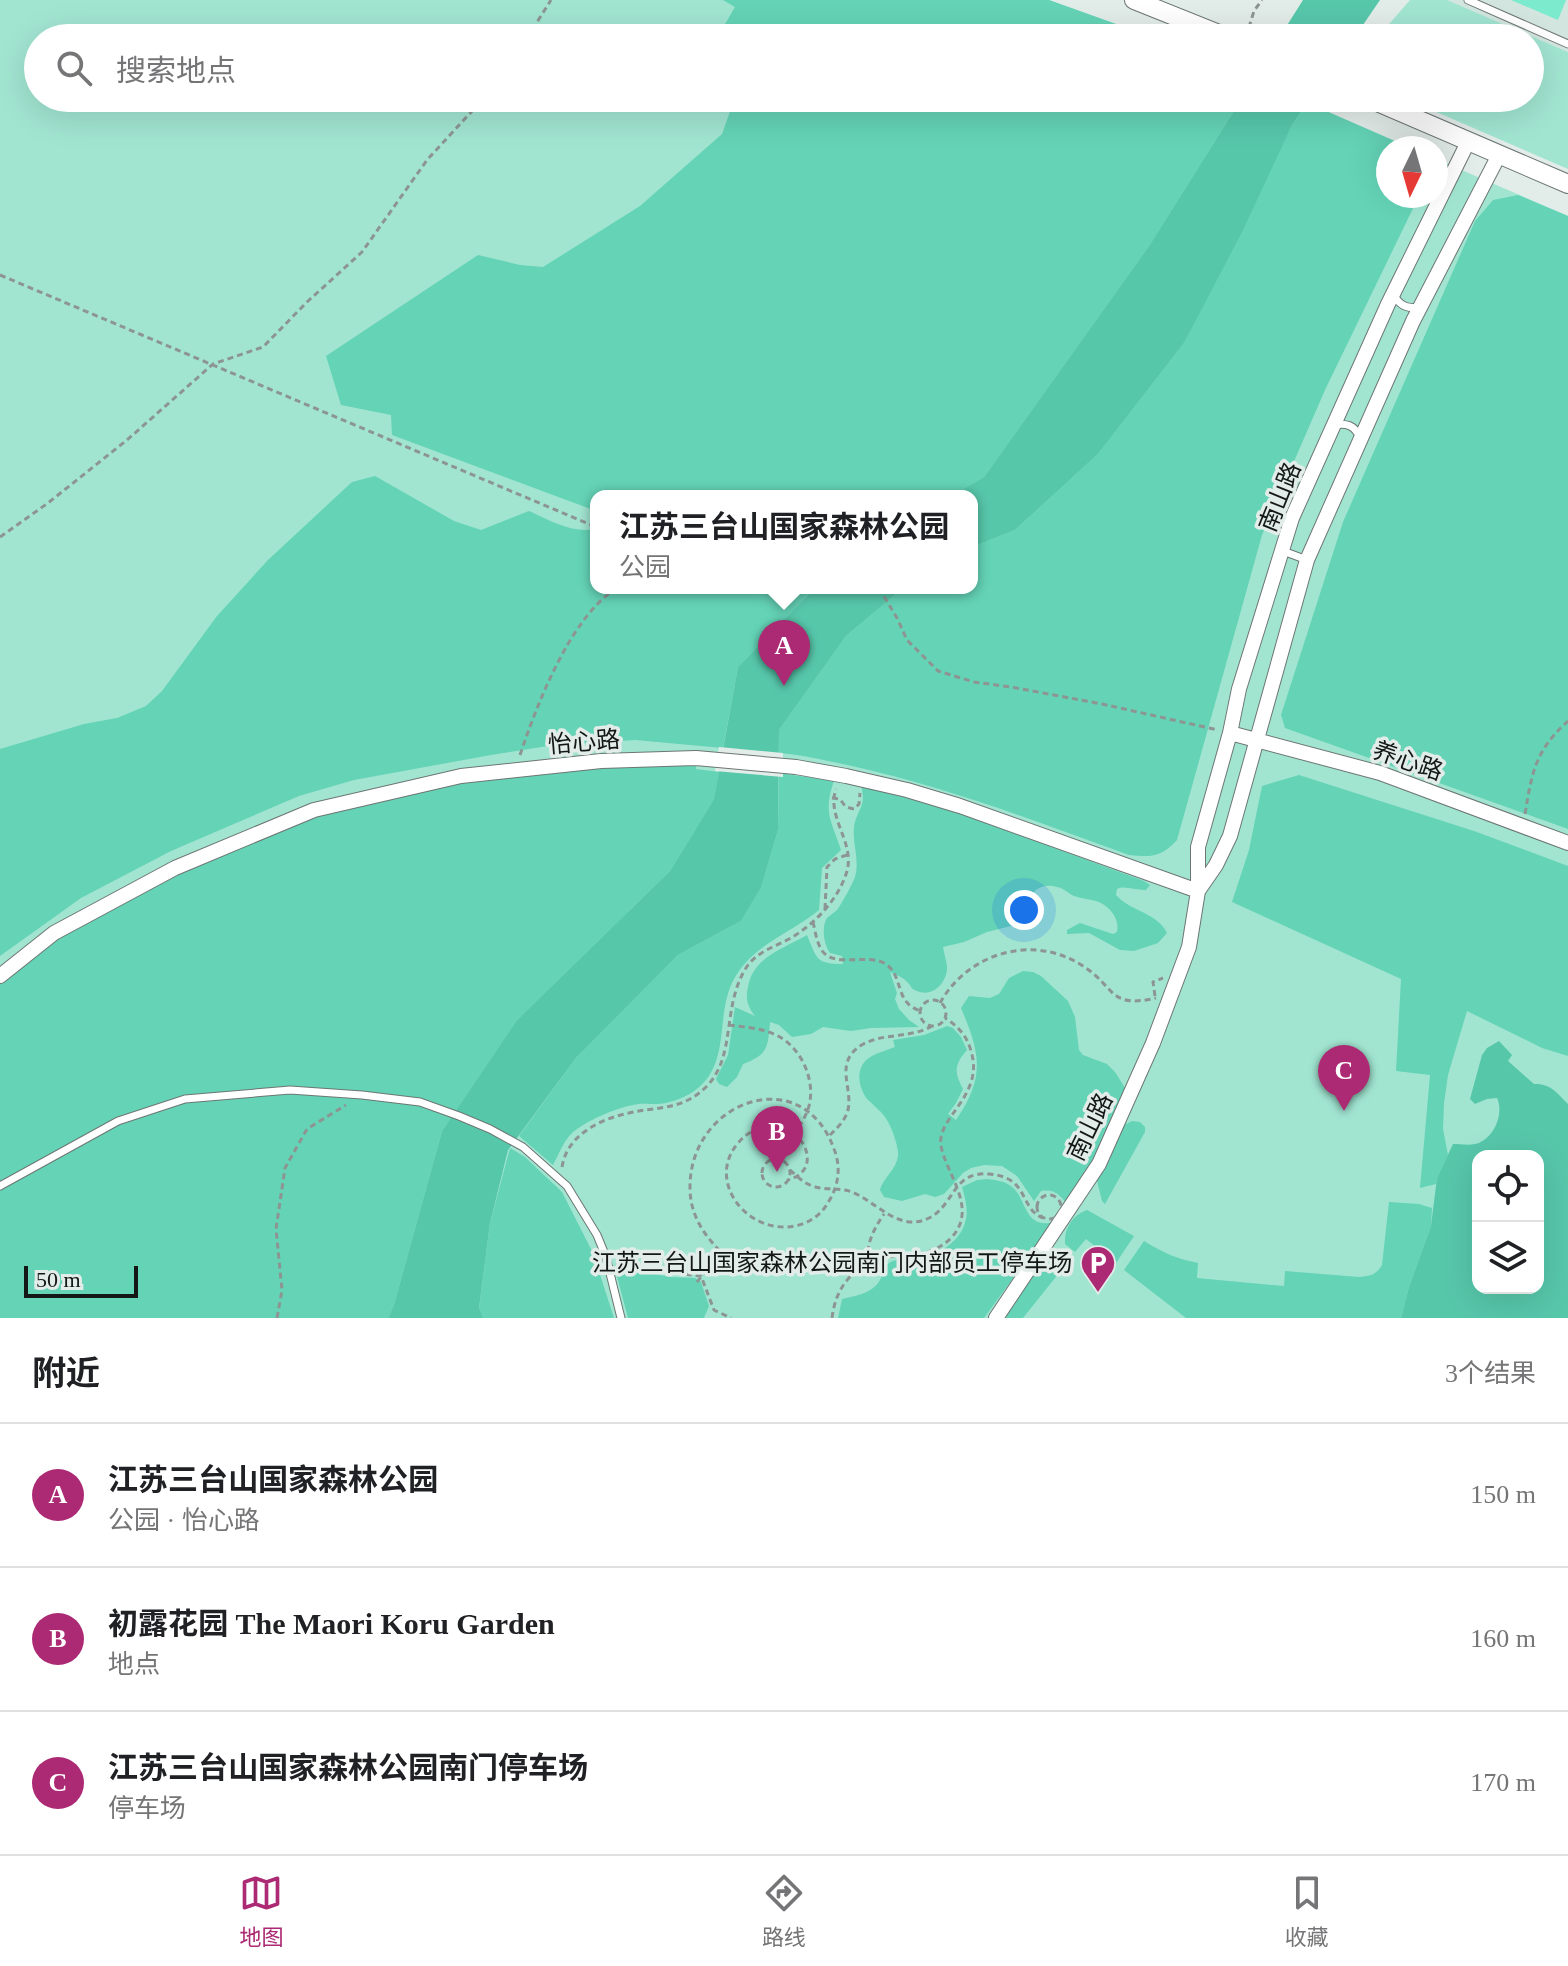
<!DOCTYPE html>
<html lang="zh">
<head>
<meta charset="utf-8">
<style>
	:root { --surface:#fff; --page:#f2f2f2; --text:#202124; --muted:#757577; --line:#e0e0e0; --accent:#ac2973 }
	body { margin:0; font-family:"Times New Roman","Noto Sans SC",serif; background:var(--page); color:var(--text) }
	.controls { position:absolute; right:24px; bottom:24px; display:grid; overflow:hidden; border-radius:16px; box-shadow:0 8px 32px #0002 }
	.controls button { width:72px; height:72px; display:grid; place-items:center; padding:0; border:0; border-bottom:2px solid var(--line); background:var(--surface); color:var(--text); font:40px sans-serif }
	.compass { position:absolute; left:1376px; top:136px; width:72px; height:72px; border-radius:50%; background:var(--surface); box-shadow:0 8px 32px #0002; rotate:185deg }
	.scale { position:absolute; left:24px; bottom:20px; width:114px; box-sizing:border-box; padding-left:8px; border:4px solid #131715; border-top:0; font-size:22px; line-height:28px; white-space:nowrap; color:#131715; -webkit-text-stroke:6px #e2ece9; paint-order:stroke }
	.you { position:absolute; left:1024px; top:910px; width:28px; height:28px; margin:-20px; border:6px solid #fff; border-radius:50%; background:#1a73e8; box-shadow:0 0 0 12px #1a73e833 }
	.badge { display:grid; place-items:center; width:52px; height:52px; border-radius:50%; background:var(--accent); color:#fff; font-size:26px; font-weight:700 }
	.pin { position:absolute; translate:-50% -66px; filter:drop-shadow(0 2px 4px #0008) }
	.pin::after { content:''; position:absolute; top:42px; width:28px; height:24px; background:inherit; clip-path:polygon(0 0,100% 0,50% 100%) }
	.popup { position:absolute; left:590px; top:490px; width:388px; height:104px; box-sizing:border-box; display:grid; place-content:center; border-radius:16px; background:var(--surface); filter:drop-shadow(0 2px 6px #0005); font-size:26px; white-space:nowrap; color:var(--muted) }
	.popup b { font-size:30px; color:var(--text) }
	.popup::after { content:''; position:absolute; left:50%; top:100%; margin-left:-16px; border:16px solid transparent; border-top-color:var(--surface) }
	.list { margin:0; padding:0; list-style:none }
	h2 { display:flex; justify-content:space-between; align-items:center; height:104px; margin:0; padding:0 32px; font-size:34px }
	h2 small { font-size:26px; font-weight:400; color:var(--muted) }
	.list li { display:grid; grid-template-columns:52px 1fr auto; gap:24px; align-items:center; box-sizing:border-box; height:144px; padding:0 32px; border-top:2px solid var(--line) }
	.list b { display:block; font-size:30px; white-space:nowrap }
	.list p { margin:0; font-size:26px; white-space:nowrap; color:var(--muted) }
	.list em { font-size:26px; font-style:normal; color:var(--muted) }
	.icon { flex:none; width:44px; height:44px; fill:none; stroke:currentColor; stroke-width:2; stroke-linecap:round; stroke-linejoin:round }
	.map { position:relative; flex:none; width:1568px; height:1318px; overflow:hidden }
	.search { position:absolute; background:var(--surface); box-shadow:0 8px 32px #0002; left:24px; right:24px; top:24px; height:88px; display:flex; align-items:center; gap:20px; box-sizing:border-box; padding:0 28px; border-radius:44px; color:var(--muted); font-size:30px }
	.sheet { height:536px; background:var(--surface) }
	nav { display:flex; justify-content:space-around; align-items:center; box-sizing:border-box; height:112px; border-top:2px solid var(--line); background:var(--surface); font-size:22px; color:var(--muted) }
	nav a { display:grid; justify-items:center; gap:4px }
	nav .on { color:var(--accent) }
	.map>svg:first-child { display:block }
	.built { fill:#d2e5de }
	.green { fill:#a1e5d1; fill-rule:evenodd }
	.forest { fill:#64d3b6 }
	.water { fill:#57c7aa; fill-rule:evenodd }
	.pier { fill:#e2ece9 }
	.building { fill:#7ceacc }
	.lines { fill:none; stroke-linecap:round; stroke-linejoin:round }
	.lane-casing { stroke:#6d7673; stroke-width:9 }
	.street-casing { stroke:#6d7673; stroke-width:16 }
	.secondary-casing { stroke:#6d7673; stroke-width:20 }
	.path { stroke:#8d9592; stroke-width:3; stroke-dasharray:6 4; stroke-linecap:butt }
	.lane { stroke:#fff; stroke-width:7 }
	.street { stroke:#fff; stroke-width:14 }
	.secondary { stroke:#fff; stroke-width:18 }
	.labels { text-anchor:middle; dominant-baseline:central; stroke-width:7; stroke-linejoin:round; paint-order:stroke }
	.street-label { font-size:24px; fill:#131715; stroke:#e2ece9 }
	.poi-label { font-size:24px; fill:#131715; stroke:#e2ece9; text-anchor:end }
</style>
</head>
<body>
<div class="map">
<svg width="1568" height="1318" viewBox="0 0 1568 1318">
	<rect width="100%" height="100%" fill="#e2ece9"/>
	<path class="built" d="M1447,0h121v52z"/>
	<path class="green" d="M0,0h1049l106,38h-1117v60h1258l92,50v48h48v-37l132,57v1102h-1568zM596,496h376v92h-376zM1478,1156h60v132h-60z
		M1410,0h37l121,52v117l-164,-71h126v-60h-153z"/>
	<path class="forest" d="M723,0h326l106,38h-438l18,-31z
		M730,98h512l-93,148 -165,231 -33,19h-355v15l-204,-76 -1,-20 -50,-10 -15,-49 152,-101 42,10 23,2 97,-61 82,-72 10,-28z
		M1308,103l103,45h-23v48h31l-94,194 -63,145 -85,305c-17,18 -25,17 -48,15 -91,-33 -182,-68 -277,-89 -24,-5 -48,-11 -73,-13v-23l67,-94 57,-48h69v-41l43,-17 83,-76 86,-111 108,-218z
		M1518,195l50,21v613l-283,-101 -4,-13 62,-193 132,-301 18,-21z
		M375,476l79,45 27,9 48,-19c20,9 44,23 67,18v59h219l-77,79 -15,81 -88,-8 -87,6 -57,9 -137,25 -55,16 -128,55 -90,47 -81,58v-207l84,-25 33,-6 29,-12 16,-15 55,-75 51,-56 84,-78z
		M696,763v6l23,3 -5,27 -44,72 -153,149 -75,111 -48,174 -6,13h-388v-334l56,-46 122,-64 141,-59 141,-32 133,-17z
		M779,773l55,8c-11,31 -3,39 7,69l-19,18 -3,42c-28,23 -67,35 -85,69 -19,34 -3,82 -36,109 -11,9 -26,15 -40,16 -8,0 -17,-1 -25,1 -17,3 -48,16 -61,28 -9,9 -13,21 -19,32l-34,-29 57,-78 102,-103 63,-34 20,-33 17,-58z
		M1299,775l175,56 94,35v190l-26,-8 -75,-37 -19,64 -4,28 -1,26 5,26 -11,23 -1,6 -16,4 10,-113 -34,-4 5,-92 -169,-77 17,-52 13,-64z
		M861,785l95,27 188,69 6,4 -4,5c-10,1 -21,-5 -29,-1l-1,6c14,16 42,18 51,38l-9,10 -24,8 -14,-1 -31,-17 -22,1v-4l13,-7 33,11 4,-2c3,-13 -7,-25 -18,-30 -8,-3 -17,-3 -25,-6 -7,-3 -10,-8 -17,-9 -24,-7 -33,16 -30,35l-40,10 -23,10 -21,5c1,6 3,13 4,19 1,16 -14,32 -30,25 -9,-4 -3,-3 -10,-9 -4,-5 -11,-7 -17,-10l7,21 -2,6 4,10 10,11 10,7 -48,1 -20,3 -28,-4 -12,7 -19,3 -13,-12 -9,-3c-2,25 -2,33 -27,42l-6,13 -10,10 -8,-3 -3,-5 12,-24 7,-48 20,9c-7,-9 -10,-17 -7,-29 5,-30 35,-38 59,-52 10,24 9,29 36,29l-1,-8 -12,-3c-6,-8 -9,-26 -3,-35 3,-3 7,-5 10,-8 6,-9 14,-23 18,-33 5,-18 -3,-33 -1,-50 3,-19 13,-19 7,-42z
		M1023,971l10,1 8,4 27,25 7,16 4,33 4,5 24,9 8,8 12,19 -27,57 -34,55c-7,-9 -12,-14 -25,-12l-7,10 -17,-25 -15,-10 -18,-1 -13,3 -8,5 -19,21 -9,3 -10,-3 -23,7 -18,-4 -4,-7c4,-14 19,-22 18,-38 -1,-10 -7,-27 -13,-35 -5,-7 -12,-12 -18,-18 -10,-14 -12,-34 5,-43 7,-4 16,-6 23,-9l-2,-7 31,-5 23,-9 6,2 8,9 6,13c-13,15 -13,22 -4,39l-7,14 -8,11 8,6c29,-43 25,-65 5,-112l8,-12 21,2 9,-4 10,-16z
		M1132,1121l8,1 5,5v5l-40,72 -3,-3 -5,-20 27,-56z
		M510,1148l15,9 37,35 31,61 21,65h-131l-4,-9 11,-86z
		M987,1179c9,1 18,2 25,8 15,12 12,43 42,35l-70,96h-146l4,-19c14,-3 31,-6 38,-19 3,-6 4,-13 9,-17 8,-6 22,-3 31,-5 20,-3 42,-18 46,-39 2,-11 -1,-21 -4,-32l15,-7z
		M1389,1202l30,2 13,4 -1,18 -22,61 -8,31h-215l-62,-48 20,-29c18,11 33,18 54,22l-1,15 87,8 1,-15 74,6c11,-1 17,-2 23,-12z
		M1087,1210l47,26 -18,27 -30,-24 -11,13 -10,-8c-1,-15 7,-29 22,-34z
		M1057,1257l10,6 -44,55h-21l39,-53 9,-7z
		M614,1265l56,12 25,1 6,4 8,24 -5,12h-76z"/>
	<path class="water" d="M1303,0h77l-26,38h-75z
		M1242,98h69l-19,27 -49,105 -59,113 -86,111 -83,76 -43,17v-51h-21l33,-19 165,-231z
		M815,588h88l-57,48 -67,94 -1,100 -17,58 -20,33 -63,34 -102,103 -68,92 -18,73 -11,85 4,10h-95l6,-13 48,-174 75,-111 153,-149 44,-72 24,-132z
		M1499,1041l13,14 -4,6 26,23c16,-1 23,9 34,20v214h-167l8,-31 22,-61 6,-48 16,-34c8,0 18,2 26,-1 16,-7 25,-30 18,-45l-10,1 -12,5 -5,-5 12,-44 5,-7zM1478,1156h60v132h-60z"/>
	<path class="pier" d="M719,747l64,6v24l-68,-6z"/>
	<path class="building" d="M1511,0h55l-8,20z"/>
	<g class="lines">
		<g class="lane-casing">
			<path id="lane" d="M1468,0l100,44
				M1393,294c7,12 13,14 26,14
				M1334,425c13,-2 20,0 26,12
				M1283,551l24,9
				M0,1186l118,-65 67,-22 105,-9 72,5 58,7 39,14 31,13 33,18 44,39 30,49 9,22 15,61"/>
		</g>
		<g class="street-casing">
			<path id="street" d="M1468,142l-80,162 -96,214 -53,171 -9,44 -32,114v44l18,-26 14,-29 77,-276 106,-239 86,-166
				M1230,733l150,40 188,70
				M0,976l54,-43 121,-65 139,-58 147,-34 140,-15 95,-3 100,9 50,9 61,14 53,16 238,85 -9,56 -36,96 -54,121 -103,154"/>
		</g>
		<g class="secondary-casing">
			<path id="secondary" d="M1134,0l95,38
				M1368,98l200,86"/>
		</g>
		<path class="path" d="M1246,37l8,-26 8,-11
			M527,38l24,-38
			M0,275l596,252
			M0,537l48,-34 79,-63 86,-76 50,-17 44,-45 55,-50 65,-92 57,-62
			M879,588l18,30 10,22 31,31 36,11 37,5 91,17 116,26
			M520,755c17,-51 51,-139 97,-167
			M832,798l8,1c4,6 6,9 14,10l5,-5 1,-11
			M1525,814c7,-42 10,-63 43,-93
			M825,909l2,-42 8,-8 12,-4
			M813,922c2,8 3,17 7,25 10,23 46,6 64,16 21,12 9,40 37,48
			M1155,996l-2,-14 10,-4
			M920 1013a13 13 0 1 1 26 0a13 13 0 1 1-26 0Z
			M940,1003c28,-50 93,-70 143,-37 33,21 25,43 73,32
			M729,1025c16,2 34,3 49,11 25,13 40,49 29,76 -3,7 -8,15 -12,22
			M830,1135c7,-7 15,-14 18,-25 5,-23 -14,-46 12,-64 22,-14 50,-7 72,-20
			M762 1173a14 14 0 1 1 28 0a14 14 0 1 1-28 0Z
			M562,1167c5,-32 38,-48 67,-54 30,-7 54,-2 79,-28 29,-32 13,-81 40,-120 11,-14 26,-18 41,-26 25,-14 50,-40 58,-68 8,-29 -21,-54 -11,-82
			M790,1170c6,5 12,12 20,15 13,6 28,2 42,7 25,10 47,41 77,26 26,-13 23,-47 60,-44 41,3 30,35 54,44
			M1037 1207a12 12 0 1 1 24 0a12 12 0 1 1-24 0Z
			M617,1262l30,8 54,6 13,34 17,8
			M867,1262c0,-19 6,-32 17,-48
			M697,1282l24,-30c-18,-18 -31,-38 -31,-64 -1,-87 112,-128 144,-39 7,17 5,36 -5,52 -9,17 -26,26 -45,26 -43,0 -77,-50 -45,-85 5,-6 12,-11 20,-13 8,-3 16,-4 24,-1 25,8 37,43 5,52
			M277,1318l5,-28 -6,-61 9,-61 22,-39 39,-24
			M832,1318c2,-15 6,-27 16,-39 31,-39 73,-9 104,-42 26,-29 -5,-61 -11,-91 -5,-29 44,-50 30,-95 -4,-15 -13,-25 -26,-33"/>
		<use href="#lane" class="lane"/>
		<use href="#street" class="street"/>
		<use href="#secondary" class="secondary"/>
	</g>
	<defs>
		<g id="parking-pin" transform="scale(1.8)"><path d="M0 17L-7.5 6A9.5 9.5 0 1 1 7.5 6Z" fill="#ac2973" stroke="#e2ece9"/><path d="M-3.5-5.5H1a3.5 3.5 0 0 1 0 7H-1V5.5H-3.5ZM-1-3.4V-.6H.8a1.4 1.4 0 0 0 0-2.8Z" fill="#fff"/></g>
	</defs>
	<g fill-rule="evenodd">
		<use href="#parking-pin" x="1098" y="1263"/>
	</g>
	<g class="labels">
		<g class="street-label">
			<text transform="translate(1280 497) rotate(-68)">南山路</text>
			<text transform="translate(584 742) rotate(-5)">怡心路</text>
			<text transform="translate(1408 761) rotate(19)">养心路</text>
			<text transform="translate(1090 1127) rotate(-64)">南山路</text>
		</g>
		<g class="poi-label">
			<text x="1072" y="1263">江苏三台山国家森林公园南门内部员工停车场</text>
		</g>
	</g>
</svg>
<div class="controls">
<button><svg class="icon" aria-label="locate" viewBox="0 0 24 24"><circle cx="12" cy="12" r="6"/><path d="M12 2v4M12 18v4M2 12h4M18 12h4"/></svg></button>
<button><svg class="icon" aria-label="layers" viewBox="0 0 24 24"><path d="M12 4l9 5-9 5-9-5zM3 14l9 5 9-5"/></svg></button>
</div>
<svg class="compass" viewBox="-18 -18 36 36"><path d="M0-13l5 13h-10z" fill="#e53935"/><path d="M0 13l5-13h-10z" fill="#757577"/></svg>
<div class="scale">50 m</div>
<div class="you"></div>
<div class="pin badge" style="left:784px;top:686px">A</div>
<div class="popup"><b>江苏三台山国家森林公园</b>公园</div>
<div class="pin badge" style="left:777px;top:1172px">B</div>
<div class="pin badge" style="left:1344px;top:1111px">C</div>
<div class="search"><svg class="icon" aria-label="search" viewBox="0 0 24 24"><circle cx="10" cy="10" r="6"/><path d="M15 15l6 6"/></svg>搜索地点</div>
</div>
<section class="sheet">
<h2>附近<small>3个结果</small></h2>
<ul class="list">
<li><span class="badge">A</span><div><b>江苏三台山国家森林公园</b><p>公园 · 怡心路</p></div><em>150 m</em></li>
<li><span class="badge">B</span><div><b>初露花园 The Maori Koru Garden</b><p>地点</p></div><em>160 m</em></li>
<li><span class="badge">C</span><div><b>江苏三台山国家森林公园南门停车场</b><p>停车场</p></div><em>170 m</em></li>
</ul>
</section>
<nav>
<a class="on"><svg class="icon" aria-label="map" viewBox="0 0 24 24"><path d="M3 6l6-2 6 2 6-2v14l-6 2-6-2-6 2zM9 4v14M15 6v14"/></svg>地图</a>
<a><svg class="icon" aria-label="directions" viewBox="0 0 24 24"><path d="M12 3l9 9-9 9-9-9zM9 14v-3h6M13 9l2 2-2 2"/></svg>路线</a>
<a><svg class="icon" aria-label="saved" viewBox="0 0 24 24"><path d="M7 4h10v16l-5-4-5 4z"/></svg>收藏</a>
</nav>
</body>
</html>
